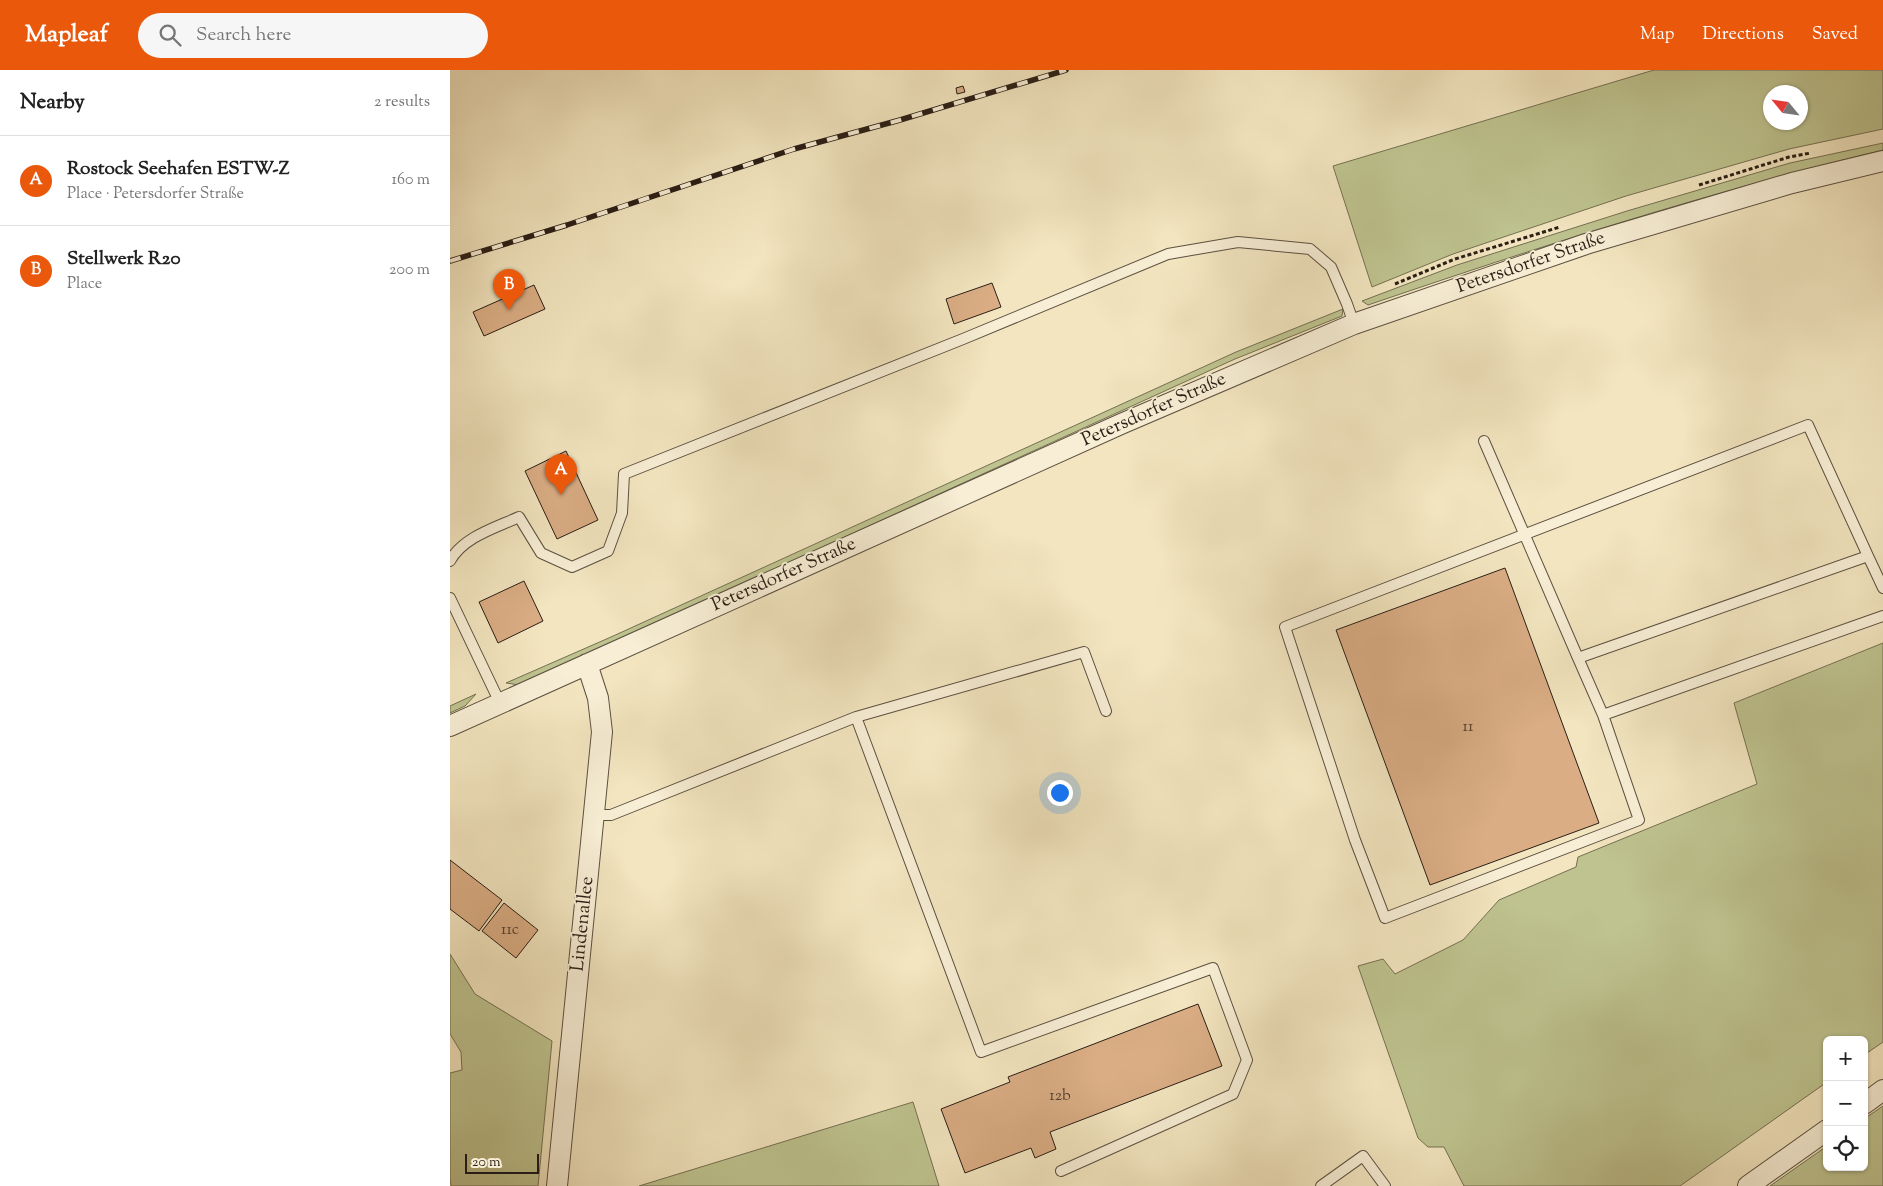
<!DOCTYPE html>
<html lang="en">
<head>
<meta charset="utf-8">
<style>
	:root { --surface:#fff; --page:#f6f6f6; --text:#222; --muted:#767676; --line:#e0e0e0; --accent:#ea580c }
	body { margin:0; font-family:"Sorts Mill Goudy",serif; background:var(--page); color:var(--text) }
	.controls { position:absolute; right:15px; bottom:15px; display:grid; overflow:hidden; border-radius:8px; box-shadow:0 1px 4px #0004 }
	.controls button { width:45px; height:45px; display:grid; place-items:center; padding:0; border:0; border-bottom:1px solid var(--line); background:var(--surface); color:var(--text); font:25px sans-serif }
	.compass { position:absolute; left:1313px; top:15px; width:45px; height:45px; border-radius:50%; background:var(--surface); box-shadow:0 1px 4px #0004; rotate:299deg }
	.scale { position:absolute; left:15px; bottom:12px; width:74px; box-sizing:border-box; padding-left:5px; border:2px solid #2a1e16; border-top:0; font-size:14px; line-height:18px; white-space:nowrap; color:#2a1e16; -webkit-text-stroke:4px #f7eed5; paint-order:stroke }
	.you { position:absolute; left:609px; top:722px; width:18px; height:18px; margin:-12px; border:4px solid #fff; border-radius:50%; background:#1a73e8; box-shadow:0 0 0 8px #1a73e833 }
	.badge { display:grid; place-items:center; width:32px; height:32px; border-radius:50%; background:var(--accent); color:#fff; font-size:16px; font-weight:700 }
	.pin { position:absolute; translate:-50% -41px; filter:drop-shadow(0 1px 2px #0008) }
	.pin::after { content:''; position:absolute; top:26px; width:18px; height:15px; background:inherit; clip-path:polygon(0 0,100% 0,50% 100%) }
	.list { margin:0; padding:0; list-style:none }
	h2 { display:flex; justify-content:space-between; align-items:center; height:65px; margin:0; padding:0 20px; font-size:21px }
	h2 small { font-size:16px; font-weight:400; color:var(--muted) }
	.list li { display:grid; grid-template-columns:32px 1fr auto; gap:15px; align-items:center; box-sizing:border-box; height:90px; padding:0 20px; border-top:1px solid var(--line) }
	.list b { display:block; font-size:19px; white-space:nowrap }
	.list p { margin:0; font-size:16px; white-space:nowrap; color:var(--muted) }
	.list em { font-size:16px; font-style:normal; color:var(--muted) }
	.icon { flex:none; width:28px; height:28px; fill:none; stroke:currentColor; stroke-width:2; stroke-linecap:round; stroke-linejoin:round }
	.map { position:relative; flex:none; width:1433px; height:1116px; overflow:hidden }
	header { display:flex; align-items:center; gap:30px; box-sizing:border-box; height:70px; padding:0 25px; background:var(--accent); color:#fff }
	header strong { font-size:24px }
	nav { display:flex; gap:28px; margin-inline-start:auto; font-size:18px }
	.search { width:350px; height:45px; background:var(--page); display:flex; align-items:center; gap:12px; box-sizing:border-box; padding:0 18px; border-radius:28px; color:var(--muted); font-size:19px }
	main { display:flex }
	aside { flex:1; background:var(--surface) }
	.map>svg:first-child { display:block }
	.green { fill:#bec38f; stroke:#747052; fill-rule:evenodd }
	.building { fill:#daad84; stroke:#2a1e16 }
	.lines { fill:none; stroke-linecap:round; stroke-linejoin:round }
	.service-casing { stroke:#5c5040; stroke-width:12 }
	.minor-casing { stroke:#5c5040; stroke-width:22 }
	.path { stroke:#2a1e16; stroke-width:3; stroke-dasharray:4 2.5; stroke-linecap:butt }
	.service { stroke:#f7eed5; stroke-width:10 }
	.minor { stroke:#f7eed5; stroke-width:20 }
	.rail-casing { stroke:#2a1e16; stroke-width:5.5 }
	.rail { stroke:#f7eed5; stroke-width:4; stroke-dasharray:11; stroke-linecap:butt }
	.labels { text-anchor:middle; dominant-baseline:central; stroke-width:4; stroke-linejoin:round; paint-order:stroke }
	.number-label { font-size:16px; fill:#564232 }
	.street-label { font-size:19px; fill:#2a1e16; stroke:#f7eed5 }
</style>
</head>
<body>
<header>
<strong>Mapleaf</strong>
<div class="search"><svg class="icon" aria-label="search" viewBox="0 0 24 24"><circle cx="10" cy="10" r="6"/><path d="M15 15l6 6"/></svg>Search here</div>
<nav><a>Map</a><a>Directions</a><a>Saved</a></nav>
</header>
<main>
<aside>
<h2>Nearby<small>2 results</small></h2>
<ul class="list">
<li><span class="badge">A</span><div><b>Rostock Seehafen ESTW-Z</b><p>Place · Petersdorfer Straße</p></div><em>160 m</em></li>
<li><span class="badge">B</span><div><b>Stellwerk R20</b><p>Place</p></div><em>200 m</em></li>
</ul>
</aside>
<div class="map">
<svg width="1433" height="1116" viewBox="0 0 1433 1116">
	<rect width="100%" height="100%" fill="#f2e5bf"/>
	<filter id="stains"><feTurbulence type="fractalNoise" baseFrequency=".004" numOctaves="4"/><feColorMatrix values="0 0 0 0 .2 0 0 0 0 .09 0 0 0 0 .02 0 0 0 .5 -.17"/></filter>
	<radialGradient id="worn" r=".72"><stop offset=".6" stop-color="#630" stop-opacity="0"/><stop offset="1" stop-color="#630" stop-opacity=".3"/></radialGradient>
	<path class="green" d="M1204,0h229v59l-94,20 -163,47 -173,58 -81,33 -39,-121zM1320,22h30v30h-30z
		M1433,73v7c-174,42 -345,97 -515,155l-6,-4 95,-36 170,-54 163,-48z
		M893,239l-1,7 -107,43 -715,326 -14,-2 105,-46 625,-285z
		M1433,573v399l-19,13v-15h-37v42l-147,104h-216l-20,-39h-16l-10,-9 -60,-172 25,-7 12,15 68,-34 36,-40 77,-33 2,-10 179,-73 -23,-81z
		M26,624l-11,12 -15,7v-7z
		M0,884l25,40 77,47 -14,145h-87l-1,-8v-105l12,-3 -1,-18 -11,-18z
		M463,1032l26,84h-300z
		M1433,1036v80h-113l57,-40v21h37v-48z"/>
	<path class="building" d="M513,16l2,6 -8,2 -1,-6z
		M542,213l9,24 -47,17 -8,-25z
		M84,215l11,24 -61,27 -11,-24z
		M116,381l32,69 -41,19 -32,-68z
		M1055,498l94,255 -169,62 -94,-255z
		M74,511l19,40 -45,22 -19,-41z
		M0,790l52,40 -23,31 -29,-22z
		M54,833l34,27 -22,28 -34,-27z
		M748,934l24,62 -172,66 6,17 -21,9 -4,-10 -66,25 -24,-64 69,-27 -2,-5z"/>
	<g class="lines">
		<g class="service-casing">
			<path id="service" d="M1034,371l94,217
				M1418,486l-60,-131 -523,202 70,213 30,78 254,-98 -36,-105 280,-99
				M0,491c13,-24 45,-33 69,-44l22,36 31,14 36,-16 14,-38 2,-39 339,-135 205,-85 70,-12 72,7 21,18 16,37 7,20
				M0,528l50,105
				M1153,645l-25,-57 290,-102 15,32
				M406,647l228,-65 22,59
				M144,745h17l245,-98 125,335 232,-84 34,92 -14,34 -172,77
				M871,1116l42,-30 22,30"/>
		</g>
		<g class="minor-casing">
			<path id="minor" d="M0,656l671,-302 233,-100 232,-80 206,-61 91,-22
				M1414,1034l19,-14
				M107,1116l45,-454 -4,-34 -11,-34
				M1298,1116l79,-56"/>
		</g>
		<path class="path" d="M1249,115l90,-28 22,-4
			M945,214l60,-25 105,-32"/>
		<use href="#service" class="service"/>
		<use href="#minor" class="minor"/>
		<g class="rail-casing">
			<path id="rail" d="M0,191l117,-36 227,-76 106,-29 166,-50"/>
		</g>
		<use href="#rail" class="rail"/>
	</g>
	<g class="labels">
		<g class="number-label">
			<text x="1018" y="657">11</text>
			<text x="60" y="860">11c</text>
			<text x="610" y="1026">12b</text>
		</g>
		<g class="street-label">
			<text transform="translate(1081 193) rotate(-19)">Petersdorfer Straße</text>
			<text transform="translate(704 340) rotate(-24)">Petersdorfer Straße</text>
			<text transform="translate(334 505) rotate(-24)">Petersdorfer Straße</text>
			<text transform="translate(133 854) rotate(-84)">Lindenallee</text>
		</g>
	</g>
	<rect width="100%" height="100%" filter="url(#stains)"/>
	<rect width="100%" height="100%" fill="url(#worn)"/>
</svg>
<div class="controls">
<button>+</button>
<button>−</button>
<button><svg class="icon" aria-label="locate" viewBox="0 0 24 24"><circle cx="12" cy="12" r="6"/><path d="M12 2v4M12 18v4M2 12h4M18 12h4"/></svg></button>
</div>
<svg class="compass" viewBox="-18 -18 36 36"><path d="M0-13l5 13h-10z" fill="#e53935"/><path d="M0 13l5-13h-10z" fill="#767676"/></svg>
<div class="scale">20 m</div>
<div class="you"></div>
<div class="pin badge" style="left:111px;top:425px">A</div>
<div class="pin badge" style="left:59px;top:240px">B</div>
</div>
</main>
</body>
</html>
